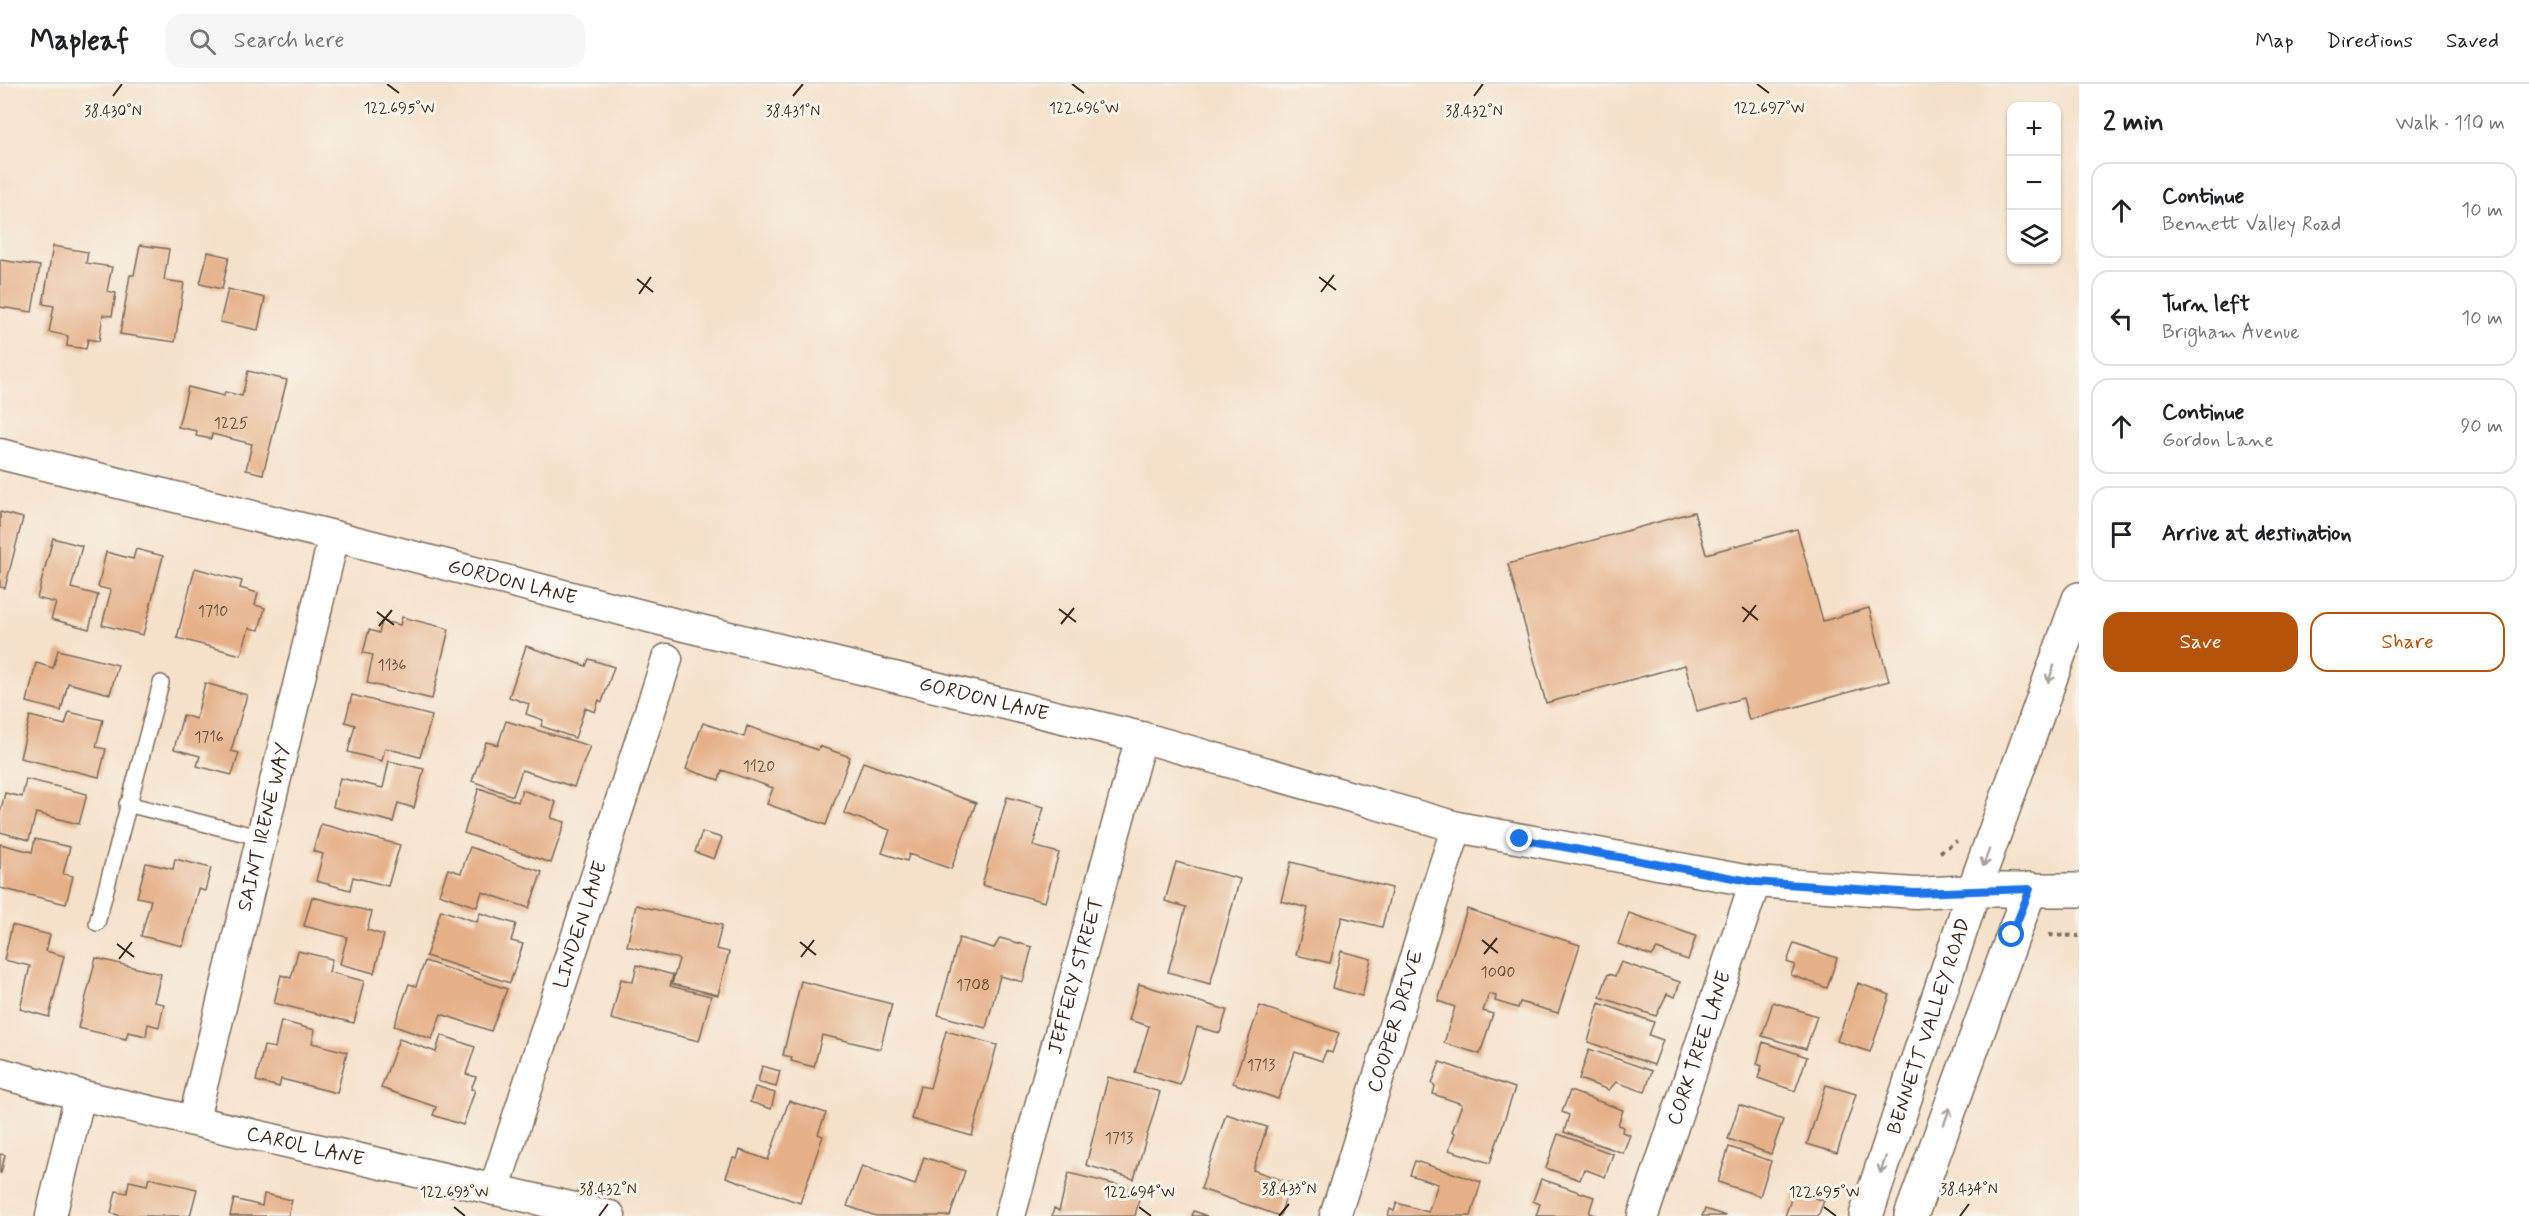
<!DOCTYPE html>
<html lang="en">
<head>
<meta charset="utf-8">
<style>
	:root { --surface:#fff; --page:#f6f6f6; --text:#202124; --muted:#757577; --line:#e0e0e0; --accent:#b45309 }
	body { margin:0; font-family:Mynerve,sans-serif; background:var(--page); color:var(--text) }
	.controls { position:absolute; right:18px; top:18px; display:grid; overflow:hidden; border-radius:12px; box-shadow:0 2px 4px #0004 }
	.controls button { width:54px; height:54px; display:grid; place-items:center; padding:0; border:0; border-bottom:2px solid var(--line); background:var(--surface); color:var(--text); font:30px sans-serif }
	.stop { position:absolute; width:18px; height:18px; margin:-14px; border:4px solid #1a73e8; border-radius:50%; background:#fff }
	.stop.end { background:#1a73e8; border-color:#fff; box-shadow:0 2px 6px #0008 }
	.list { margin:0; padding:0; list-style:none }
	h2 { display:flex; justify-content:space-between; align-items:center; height:78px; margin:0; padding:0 24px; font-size:26px }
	h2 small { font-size:20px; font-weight:400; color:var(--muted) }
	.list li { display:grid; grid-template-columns:39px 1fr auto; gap:18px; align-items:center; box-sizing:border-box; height:96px; margin:0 12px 12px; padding:0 12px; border:2px solid var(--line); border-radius:18px }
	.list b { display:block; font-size:22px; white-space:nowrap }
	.list p { margin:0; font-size:20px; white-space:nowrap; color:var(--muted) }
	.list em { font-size:20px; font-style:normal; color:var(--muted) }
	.actions { display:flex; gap:12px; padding:18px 24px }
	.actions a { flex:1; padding:14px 0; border:2px solid var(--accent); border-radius:18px; text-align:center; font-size:21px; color:var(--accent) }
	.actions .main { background:var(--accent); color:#fff }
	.icon { flex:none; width:33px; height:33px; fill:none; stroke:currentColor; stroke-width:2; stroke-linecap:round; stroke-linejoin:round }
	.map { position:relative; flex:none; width:2079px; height:1132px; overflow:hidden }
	header { display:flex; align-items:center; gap:36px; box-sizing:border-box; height:84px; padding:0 30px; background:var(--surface); border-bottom:2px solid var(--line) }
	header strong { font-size:28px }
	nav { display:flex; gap:33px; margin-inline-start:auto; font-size:21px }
	.search { width:420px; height:54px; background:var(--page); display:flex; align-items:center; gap:15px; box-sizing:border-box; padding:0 21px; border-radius:18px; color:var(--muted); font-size:22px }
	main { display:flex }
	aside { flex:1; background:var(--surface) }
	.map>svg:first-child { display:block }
	.building { fill:#e5b088 }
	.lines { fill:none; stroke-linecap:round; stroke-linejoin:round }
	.service-casing { stroke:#7c6a5a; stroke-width:18 }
	.minor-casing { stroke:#7c6a5a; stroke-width:33 }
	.tertiary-casing { stroke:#7c6a5a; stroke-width:36 }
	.path { stroke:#7c6a5a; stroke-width:4; stroke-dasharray:4.5 4.5; stroke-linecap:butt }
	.service { stroke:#fff; stroke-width:15 }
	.minor { stroke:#fff; stroke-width:30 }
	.tertiary { stroke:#fff; stroke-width:33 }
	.oneway { stroke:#a79f9a }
	.route { stroke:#1a73e8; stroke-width:8 }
	.ticks { fill:none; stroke:#3b2a1e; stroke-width:2 }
	.labels { text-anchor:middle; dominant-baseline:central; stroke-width:6; stroke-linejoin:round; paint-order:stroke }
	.number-label { font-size:16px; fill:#664c38 }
	.street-label { font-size:20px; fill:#3b2a1e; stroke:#f7f3e8 }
	.ticks-label { font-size:15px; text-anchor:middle; fill:#3b2a1e; stroke:#f7f3e8; stroke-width:6; stroke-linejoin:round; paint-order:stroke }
</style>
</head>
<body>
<header>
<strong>Mapleaf</strong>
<div class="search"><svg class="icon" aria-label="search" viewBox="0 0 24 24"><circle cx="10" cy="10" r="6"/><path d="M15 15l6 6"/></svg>Search here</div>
<nav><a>Map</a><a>Directions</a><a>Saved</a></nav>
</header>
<main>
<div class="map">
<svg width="2079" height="1132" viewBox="0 0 2079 1132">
	<rect width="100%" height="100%" fill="#f7f3e8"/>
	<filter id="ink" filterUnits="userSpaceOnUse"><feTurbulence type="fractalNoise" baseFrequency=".0167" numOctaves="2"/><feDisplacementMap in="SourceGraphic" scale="12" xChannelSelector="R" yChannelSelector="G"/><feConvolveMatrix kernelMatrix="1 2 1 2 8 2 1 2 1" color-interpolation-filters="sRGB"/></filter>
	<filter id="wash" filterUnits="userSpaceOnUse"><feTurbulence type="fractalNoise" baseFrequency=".008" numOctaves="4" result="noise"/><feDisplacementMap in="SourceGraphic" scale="24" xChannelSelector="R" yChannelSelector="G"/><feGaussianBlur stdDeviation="1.35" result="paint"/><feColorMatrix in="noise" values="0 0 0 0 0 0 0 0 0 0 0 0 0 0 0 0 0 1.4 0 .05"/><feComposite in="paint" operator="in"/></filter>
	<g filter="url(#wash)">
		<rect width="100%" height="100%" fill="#f5e1ca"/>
		<g id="blocks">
			<path class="building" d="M140,161l29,4 -5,31 20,3 -9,59 -55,-8 10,-59h4z
				M53,162l35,6 -2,11 26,4 -5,24 9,2 -4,23 -9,-1 -4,26 -11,-2 -2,10 -19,-3 1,-10 -19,-4 5,-26 -11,-2z
				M208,168l21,5 -7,32 -22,-5z
				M0,176l40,6 -8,46 -32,-5z
				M228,205l37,9 -7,32 -38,-8z
				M248,287l39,9 -24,94 -17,-4 6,-26 -40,-10 -1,5 -15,-3 1,-5 -19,-4 10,-40 36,9 1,-4 17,4z
				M0,428l23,6 -18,70 -5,-1z
				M1694,428l12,42 91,-25 26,92 46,-13 20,73 -140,39 -6,-22 -46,13 -12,-46 -139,38 -38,-139z
				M53,454l29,8 -11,42 27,7 -9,34 -38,-10 5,-16 -19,-5z
				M136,465l27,7 -20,79 -41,-10 9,-35 -13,-3 8,-35 27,7z
				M195,484l47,13 -2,7 18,5 -3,12 10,3 -6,22 -10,-2 -8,27 -64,-17z
				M402,533l47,12 -17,70 -65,-16 6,-28 -10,-2 6,-23 10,3 3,-12 18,4z
				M526,562l60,20 3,-7 25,8 -12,35 -3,-2 -4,12 -10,-4 -10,30 -34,-12 2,-6 -17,-6 3,-10 -20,-7z
				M58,566l60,15 -8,29 -42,-11 -7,28 -34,-9 9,-39 17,5z
				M205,599l42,12 -16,56 8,2 -7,22 -35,-9 3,-10 -26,-7 9,-34 13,4z
				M352,611l80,21 -12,41 -35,-9 -3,13 -34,-9 7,-27 -10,-3z
				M69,628l34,8 -7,27 10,2 -7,28 -79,-19 10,-42 35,9z
				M506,637l84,25 -16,41 -52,-17 -9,26 -41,-15 14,-39 12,3z
				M703,639l41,14 3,-11 71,24 1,-4 31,11 -24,68 -59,-21 6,-16 -51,-18 -3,10 -33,-11z
				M389,677l35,8 -10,39 -16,-5 -5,19 -60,-15 7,-29 43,10z
				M863,678l113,41 -25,66 -42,-15 -2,7 -25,-8 8,-23 -46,-17z
				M26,695l61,15 -8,30 -43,-11 -7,27 -29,-8v-19l5,-20 17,4z
				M479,704l39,14 4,-12 34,12 -5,16 14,4 -14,41 -87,-30z
				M1007,713l37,10 -11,39 26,7 -14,49 -63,-17z
				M321,740l79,21 -12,41 -35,-9 -3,13 -34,-9 7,-27 -10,-3z
				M702,748l20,6 -8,21 -19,-7z
				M35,755l35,8 -7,27 10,2 -7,28 -66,-16v-44l32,8z
				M470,763l72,25 -13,36 -47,-16 -5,15 -38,-13 9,-25 13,4z
				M175,775l36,9 -6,23 -7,-2 -15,57 -42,-10 10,-36 -14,-3 9,-34 27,6z
				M1176,778l64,17 -30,105 -42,-12 18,-65 -21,-6z
				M1291,778l101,26 -10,39 -40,-10 -12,46 -34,-8 12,-47 -27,-7z
				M312,813l60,15 -5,18 17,5 -10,38 -34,-9 7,-27 -43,-11z
				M636,821l86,20 -6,24 13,3 -11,43 -46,-11 7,-25 -52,-13z
				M1467,825l113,36 -22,68 -38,-11 -2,6 -23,-7 1,-5 -7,-2 -6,17 10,3 -13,40 -36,-11 11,-36 -17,-6z
				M441,826l36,12 3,-9 36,11 -5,17 12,3 -13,39 -84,-27z
				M1629,829l67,23 -8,24 -31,-11 -5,7 -34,-12z
				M12,841l38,10 -4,16 18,5 -15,61 -29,-8 10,-43 -26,-6z
				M959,854l35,10 6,-10 32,9 -9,35 -23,-6 -14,52 -48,-13z
				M1794,859l43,15 -10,30 -36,-13 4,-10 -8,-3z
				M298,867l34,8 -3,13 35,9 -10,42 -80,-20 7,-28 10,3z
				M1341,867l30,8 -9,37 -30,-8z
				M96,874l65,16 -7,28 10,2 -5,23 -11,-3 -2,12 -18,-4 -2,7 -48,-11z
				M425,877l82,28 -16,42 -50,-17 -9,25 -38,-13 15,-42 7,2z
				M1621,878l59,20 -5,15 -8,-3 -11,22 -56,-19 8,-23 7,2z
				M637,881l36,10 -3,11 41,10 -12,45 -88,-22 10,-40 12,3z
				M801,897l91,23 -12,45 -58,-14 -8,32 -23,-6 1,-4 -9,-2z
				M1858,899l32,12 -20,57 -33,-11z
				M1139,900l88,26 -7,23 -23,-6 -17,58 -45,-13 14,-46 -20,-6z
				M1773,918l44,14 -11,33 -44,-13z
				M1599,919l55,19 -5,13 14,5 -9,25 -66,-23z
				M1260,922l79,27 -7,20 -6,-2 -4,10 -27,-9 -17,47 -45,-16z
				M281,937l34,9 -3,13 35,9 -10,41 -56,-14 -2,8 -23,-6 8,-35 11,2z
				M946,947l51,14 -25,91 -61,-17 9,-33 10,2z
				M441,951l34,12 -9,27 10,3 -5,12 4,1 -12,35 -30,-10 3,-8 -55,-19 18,-49 37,13z
				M1763,958l44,15 -12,34 -37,-13 4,-12 -5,-2z
				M1589,965l63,22 -7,21 -29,-10 -7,8 -30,-11z
				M1440,978l75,26 -25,75 -41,-13 6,-17 -3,-1 10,-28 -29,-10 2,-8 -3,-3z
				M762,982l18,5 -4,16 -18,-5z
				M1108,993l52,15 -26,87 -48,-14z
				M1826,1001l30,9 -19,59 -30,-9z
				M755,1003l20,6 -4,16 -21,-7z
				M1570,1007l53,19 -5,15 5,2 -1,5 8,3 -7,18 -59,-21 5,-17 -7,-3z
				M789,1017l37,12 -8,21 5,2 -23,67 -74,-26 7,-19 4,1 3,-9 28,10z
				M1739,1021l44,15 -12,34 -43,-15z
				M1226,1030l41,13 -14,43 37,13 -10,33 -79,-27z
				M1558,1050l55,20 -8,23 -21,-8 -4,11 -34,-12z
				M1729,1063l42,14 -11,35 -42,-14z
				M0,1070l5,1 -4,18h-1z
				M924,1073l41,14 -15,45h-74l-29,-10 15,-40 53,19z
				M1415,1077l66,21 -10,34h-83l2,-7 4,2 3,-8 31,9 10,-28 -28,-9z
				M1069,1089l72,18 -6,25h-83l2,-8 5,3z
				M149,1094l48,11 -7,27h-69l-10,-3 5,-22 11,2 2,-12 18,4z
				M1541,1095l53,18 -5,16 8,3h-61l4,-12 -7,-3z
				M1794,1107l30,10 -6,15h-33z
				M264,1110l28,6 -4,16h-58l4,-17 28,7z
				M1705,1125l21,7h-24z
				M1194,1127l13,5h-15z"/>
		</g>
	</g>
	<g filter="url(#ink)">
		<use href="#blocks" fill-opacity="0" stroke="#7c6a5a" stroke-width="1.5"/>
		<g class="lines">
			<g class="service-casing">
				<path id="service" d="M127,720l135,34
					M97,839l64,-240"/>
			</g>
			<g class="minor-casing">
				<g id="minor">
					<path id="s1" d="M0,370l334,82 350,90 457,111 316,90 298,55 160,11 59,-3"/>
					<path id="s2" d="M0,989l80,22 530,121"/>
					<path id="s3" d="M194,1035l140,-583"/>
					<path id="s4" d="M494,1106l173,-531"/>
					<path d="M51,1132l29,-121"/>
					<path id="s5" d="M1010,1132l131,-479"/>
					<path id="s6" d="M1335,1132c42,-129 78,-260 122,-389"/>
					<path id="s7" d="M1643,1132l112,-334"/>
				</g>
			</g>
			<g class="tertiary-casing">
				<g id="tertiary">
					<path d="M1974,806h105"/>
					<path id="s8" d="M1866,1132l108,-326 105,-291"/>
					<path d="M1911,1132l119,-327"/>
				</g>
			</g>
			<path class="path" d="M1940,768l17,-11
				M2049,851l30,1"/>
			<use href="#service" class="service"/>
			<use href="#minor" class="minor"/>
			<use href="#tertiary" class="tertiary"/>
		</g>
		<defs><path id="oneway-shaft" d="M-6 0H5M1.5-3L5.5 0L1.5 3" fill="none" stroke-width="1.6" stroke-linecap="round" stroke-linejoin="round" transform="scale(1.5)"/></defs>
		<g class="oneway">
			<use href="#oneway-shaft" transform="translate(2051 590) rotate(110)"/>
			<use href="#oneway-shaft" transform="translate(1986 774) rotate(110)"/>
			<use href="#oneway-shaft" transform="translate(1947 1032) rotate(-70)"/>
			<use href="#oneway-shaft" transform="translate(1883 1081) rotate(108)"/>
		</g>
	</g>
	<g class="lines" filter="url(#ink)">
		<path class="route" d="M1520,755l235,43 160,11 115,-4 -18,46"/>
	</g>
	<path class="ticks" d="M387,0l12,9M1072,0l12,9M1757,0l12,9M113,12l9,-12M793,12l10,-12M1474,12l9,-12M1319,193l17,13M637,195l16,13M1321,208l13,-17M639,210l12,-17M1742,523l16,13M1059,525l17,13M377,528l17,13M1743,538l13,-17M1061,540l13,-16M379,542l13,-16M1482,856l16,13M800,858l16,13M117,860l17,13M1484,870l13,-16M801,873l13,-17M119,875l13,-17M454,1123l11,9M1139,1123l12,9M1824,1123l12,9M599,1132l9,-12M1279,1132l10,-12M1960,1132l9,-12"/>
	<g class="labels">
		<g class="number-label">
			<text x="231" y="339">1225</text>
			<text x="213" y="527">1710</text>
			<text x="392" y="581">1136</text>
			<text x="209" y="653">1716</text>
			<text x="759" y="682">1120</text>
			<text x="1498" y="888">1000</text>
			<text x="973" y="901">1708</text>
			<text x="1261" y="981">1713</text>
			<text x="1119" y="1054">1713</text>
		</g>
		<g class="street-label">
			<text stroke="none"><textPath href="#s1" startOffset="528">GORDON LANE</textPath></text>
			<text stroke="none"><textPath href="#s1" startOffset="1014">GORDON LANE</textPath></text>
			<text stroke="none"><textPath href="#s3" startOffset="300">SAINT IRENE WAY</textPath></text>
			<text stroke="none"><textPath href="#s4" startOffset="279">LINDEN LANE</textPath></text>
			<text stroke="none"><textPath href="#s5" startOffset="249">JEFFERY STREET</textPath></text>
			<text stroke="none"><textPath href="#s6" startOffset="204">COOPER DRIVE</textPath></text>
			<text stroke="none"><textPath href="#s8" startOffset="200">BENNETT VALLEY ROAD</textPath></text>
			<text stroke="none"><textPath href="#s7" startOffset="177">CORK TREE LANE</textPath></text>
			<text stroke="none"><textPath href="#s2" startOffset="314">CAROL LANE</textPath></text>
		</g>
	</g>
	<g class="ticks-label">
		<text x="1769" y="29">122.697°W</text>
		<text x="399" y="29">122.695°W</text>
		<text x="1084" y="29">122.696°W</text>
		<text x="113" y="32">38.430°N</text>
		<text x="793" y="32">38.431°N</text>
		<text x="1474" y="32">38.432°N</text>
		<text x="608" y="1110">38.432°N</text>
		<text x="1289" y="1110">38.433°N</text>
		<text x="1969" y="1110">38.434°N</text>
		<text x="454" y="1113">122.693°W</text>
		<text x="1139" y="1113">122.694°W</text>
		<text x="1824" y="1113">122.695°W</text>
	</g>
</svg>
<div class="controls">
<button>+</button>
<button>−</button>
<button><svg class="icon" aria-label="layers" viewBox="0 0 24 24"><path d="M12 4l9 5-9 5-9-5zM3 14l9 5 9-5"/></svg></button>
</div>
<div class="stop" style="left:2012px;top:851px"></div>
<div class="stop end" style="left:1520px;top:755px"></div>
</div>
<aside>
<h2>2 min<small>Walk · 110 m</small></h2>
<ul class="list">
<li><svg class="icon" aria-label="ahead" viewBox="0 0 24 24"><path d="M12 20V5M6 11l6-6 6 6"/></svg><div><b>Continue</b><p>Bennett Valley Road</p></div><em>10 m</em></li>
<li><svg class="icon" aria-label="left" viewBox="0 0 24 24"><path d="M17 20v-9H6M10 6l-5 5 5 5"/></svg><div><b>Turn left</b><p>Brigham Avenue</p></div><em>10 m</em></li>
<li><svg class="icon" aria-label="ahead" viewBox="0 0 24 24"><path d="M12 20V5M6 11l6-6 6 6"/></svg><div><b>Continue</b><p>Gordon Lane</p></div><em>90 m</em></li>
<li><svg class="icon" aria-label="arrive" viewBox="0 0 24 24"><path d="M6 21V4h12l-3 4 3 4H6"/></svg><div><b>Arrive at destination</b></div></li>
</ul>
<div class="actions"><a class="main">Save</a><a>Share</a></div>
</aside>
</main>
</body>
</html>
